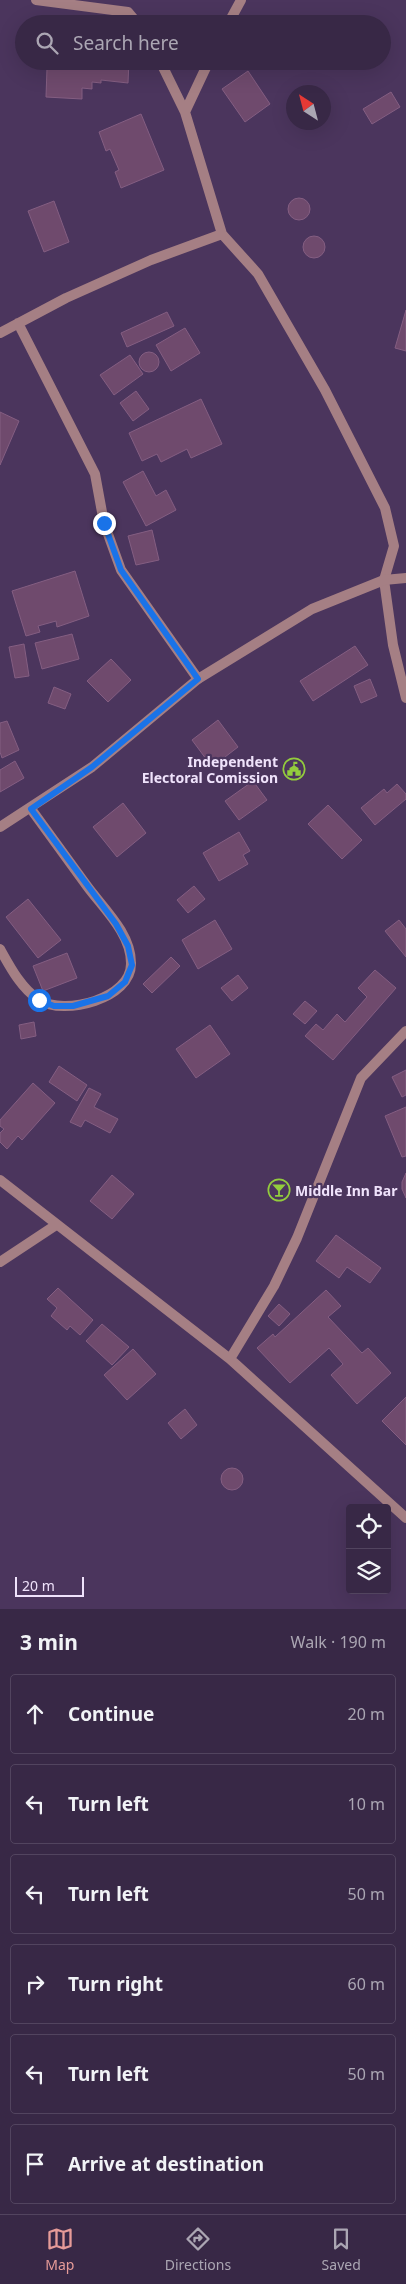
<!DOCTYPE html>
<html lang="en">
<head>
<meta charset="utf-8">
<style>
	:root { --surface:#382846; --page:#433451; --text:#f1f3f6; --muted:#aba6b3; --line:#52445f; --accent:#e69b98 }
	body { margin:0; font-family:"Noto Sans",sans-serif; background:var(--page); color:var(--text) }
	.controls { position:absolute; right:15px; bottom:15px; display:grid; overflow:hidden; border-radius:5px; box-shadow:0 5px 20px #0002 }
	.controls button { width:45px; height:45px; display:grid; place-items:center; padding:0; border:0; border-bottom:1px solid var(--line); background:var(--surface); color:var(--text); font:25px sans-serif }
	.compass { position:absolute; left:286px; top:85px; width:45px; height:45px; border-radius:50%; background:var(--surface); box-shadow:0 5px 20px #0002; rotate:324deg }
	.scale { position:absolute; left:15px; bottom:12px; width:69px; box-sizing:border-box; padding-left:5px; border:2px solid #efe2fb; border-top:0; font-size:14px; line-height:18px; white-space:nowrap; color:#efe2fb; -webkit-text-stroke:4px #4b355d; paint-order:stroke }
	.stop { position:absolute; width:15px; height:15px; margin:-11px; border:4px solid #1a73e8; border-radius:50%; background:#fff }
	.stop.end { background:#1a73e8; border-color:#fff; box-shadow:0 1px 5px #0008 }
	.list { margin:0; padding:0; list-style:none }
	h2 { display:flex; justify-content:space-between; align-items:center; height:65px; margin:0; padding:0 20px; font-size:21px }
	h2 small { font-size:16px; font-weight:400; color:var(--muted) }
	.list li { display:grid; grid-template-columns:32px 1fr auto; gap:15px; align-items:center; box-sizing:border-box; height:80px; margin:0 10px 10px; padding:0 10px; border:1px solid var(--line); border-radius:5px }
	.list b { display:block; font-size:19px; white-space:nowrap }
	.list em { font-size:16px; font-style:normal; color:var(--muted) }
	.icon { flex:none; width:28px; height:28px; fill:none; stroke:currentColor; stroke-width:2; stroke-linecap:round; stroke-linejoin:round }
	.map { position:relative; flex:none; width:406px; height:1609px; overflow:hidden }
	.search { position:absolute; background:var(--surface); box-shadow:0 5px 20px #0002; left:15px; right:15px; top:15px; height:55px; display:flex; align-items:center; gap:12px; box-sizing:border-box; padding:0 18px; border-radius:28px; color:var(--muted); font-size:19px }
	.sheet { height:605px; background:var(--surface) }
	nav { display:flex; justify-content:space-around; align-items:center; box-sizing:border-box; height:70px; border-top:1px solid var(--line); background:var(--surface); font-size:14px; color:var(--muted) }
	nav a { display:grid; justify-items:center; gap:2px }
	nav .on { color:var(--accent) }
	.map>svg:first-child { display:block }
	.building { fill:#6f4a6d; stroke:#845e82 }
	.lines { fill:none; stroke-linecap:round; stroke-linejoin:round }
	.minor { stroke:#a57f84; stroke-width:10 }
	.tertiary { stroke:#a57f84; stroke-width:10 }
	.route { stroke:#1a73e8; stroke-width:6 }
	.labels { text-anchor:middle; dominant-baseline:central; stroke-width:4.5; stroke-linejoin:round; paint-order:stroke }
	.poi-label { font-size:14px; font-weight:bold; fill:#efe2fb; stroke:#4b355d; text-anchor:end }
</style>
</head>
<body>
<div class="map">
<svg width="406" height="1609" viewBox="0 0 406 1609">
	<rect width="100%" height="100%" fill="#4b355d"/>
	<path class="building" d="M98,61h31l-1,22 -27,-3v3l-9,-1v7l-10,-1v11l-36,-2 1,-29 32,1v-2h19z
		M248,71l22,33 -25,18 -23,-33z
		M391,92l9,15 -28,17 -9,-15z
		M141,114l23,56 -43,18 -6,-16 4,-2 -9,-21 -4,2 -7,-19z
		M288 209a11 11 0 1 1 22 0a11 11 0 1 1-22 0Z
		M54,201l15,41 -25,10 -16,-41z
		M303 247a11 11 0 1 1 22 0a11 11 0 1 1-22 0Z
		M406,310v41l-11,-3z
		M167,312l7,14 -47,21 -6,-14z
		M185,328l15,25 -29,18 -15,-26z
		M139 362a10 10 0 1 1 20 0a10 10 0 1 1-20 0Z
		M130,355l13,19 -29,21 -14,-20z
		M136,391l13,18 -16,12 -13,-18z
		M201,399l21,45 -31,14 -4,-9 -26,13 -4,-8 -15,7 -13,-28z
		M0,412l19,9 -19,44z
		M143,471l13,25 10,-6 10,20 -30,16 -23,-44z
		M152,530l7,30 -23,5 -8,-29z
		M75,571l14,45 -32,11 -1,-6 -18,5 2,6 -14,4 -14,-45z
		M72,634l7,25 -37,10 -7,-26z
		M24,644l5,32 -14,2 -6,-31z
		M355,646l13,19 -55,36 -13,-20z
		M111,659l20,21 -23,22 -21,-21z
		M370,679l7,17 -16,7 -7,-17z
		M54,687l17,7 -6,15 -17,-6z
		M218,720l20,27 -26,20 -20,-27z
		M7,721l12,29 -17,8 -2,-6v-29z
		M15,761l9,17 -24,14v-22z
		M253,781l14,19 -28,20 -14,-19z
		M397,784l9,10v5l-31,26 -14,-17 23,-19 3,4z
		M123,803l23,30 -29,24 -24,-30z
		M328,805l34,35 -20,19 -34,-35z
		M239,832l11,19 -7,4 5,9 -29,17 -16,-28z
		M194,886l11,13 -17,14 -11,-13z
		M28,899l33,41 -23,18 -32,-41z
		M215,920l17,29 -34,20 -16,-29z
		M399,920l7,9v28l-21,-26z
		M67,953l10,25 -34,13 -10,-25z
		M171,957l9,9 -28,27 -9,-9z
		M375,970l21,18 -63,72 -28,-24 11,-12 7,6 14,-16 8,8 22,-25 -9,-9z
		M238,975l10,13 -16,13 -11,-13z
		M305,1001l12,10 -12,13 -12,-10z
		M34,1022l2,14 -15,3 -2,-14z
		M210,1025l20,29 -34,24 -20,-29z
		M59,1066l28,19 -10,16 -28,-19z
		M406,1070v25l-4,2 -10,-20z
		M33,1083l22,20 -33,37 -4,-4 -11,13 -7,-7v-9l4,-4 -4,-3v-6z
		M89,1088l12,6 -7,13 24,12 -8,14 -25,-13 -4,7 -11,-5z
		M406,1107v49l-4,1 -17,-41z
		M406,1173v25l-4,-9v-7z
		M112,1175l22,19 -22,25 -22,-18z
		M336,1235l45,33 -11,15 -23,-16 -8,11 -23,-17z
		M58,1288l35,32 -13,15 -10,-9 -3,4 -16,-14 6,-8 -10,-9z
		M326,1290l15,16 -13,11 34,36 6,-5 23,25 -34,31 -26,-29 12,-11 -14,-16 -39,35 -33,-35 16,-14 2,3z
		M279,1304l11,10 -11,12 -11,-10z
		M102,1324l27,23 -17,18 -26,-24z
		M133,1349l23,25 -29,26 -23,-25z
		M406,1397v48l-24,-24z
		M185,1409l12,16 -16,14 -13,-16z
		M221 1479a11 11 0 1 1 22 0a11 11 0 1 1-22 0Z"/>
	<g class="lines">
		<path class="minor" d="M36,0l92,12 10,12
			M228,24l13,-24
			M160,61l25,51 37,122 36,40 67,116 60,118 9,38 -10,34 9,65 13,53
			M185,112l24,-51
			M18,323l77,151 9,49 17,47 77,109
			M0,333l66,-35 85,-38 71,-26
			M0,949c10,18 21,39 39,51 25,16 93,-1 92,-37 0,-30 -28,-55 -44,-77 -19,-26 -38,-52 -56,-77
			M0,1180l230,179 176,159
			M0,1262l56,-37
			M230,1359l44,-73 23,-48 64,-160 45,-47"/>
		<path class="tertiary" d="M0,827l92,-60 106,-88 114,-70 72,-29 22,-2"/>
	</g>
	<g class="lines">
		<path class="route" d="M39,1000l15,6h19l35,-10 17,-14 7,-17 -4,-19 -12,-22 -85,-115 61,-42 106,-88 -77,-109 -17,-47"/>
	</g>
	<defs>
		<g id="civic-ring" transform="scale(1.125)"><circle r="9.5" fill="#4b355d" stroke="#93cc3d" stroke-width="1.5"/><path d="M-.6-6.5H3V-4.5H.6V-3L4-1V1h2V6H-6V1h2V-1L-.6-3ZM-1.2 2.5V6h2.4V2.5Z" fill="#93cc3d"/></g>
		<g id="bar-ring" transform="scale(1.125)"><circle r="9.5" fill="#4b355d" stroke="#93cc3d" stroke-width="1.5"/><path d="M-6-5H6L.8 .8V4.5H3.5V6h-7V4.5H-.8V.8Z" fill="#93cc3d"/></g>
	</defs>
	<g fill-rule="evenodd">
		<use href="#civic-ring" x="294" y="769"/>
		<use href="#bar-ring" x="279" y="1190"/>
	</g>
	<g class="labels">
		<g class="poi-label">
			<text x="278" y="761">Independent<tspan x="278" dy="16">Electoral Comission</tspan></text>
			<text x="295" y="1190" text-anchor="start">Middle Inn Bar</text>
		</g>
	</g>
</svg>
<div class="controls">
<button><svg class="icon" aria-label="locate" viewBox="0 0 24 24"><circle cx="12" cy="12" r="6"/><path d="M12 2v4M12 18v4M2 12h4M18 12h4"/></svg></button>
<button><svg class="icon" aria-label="layers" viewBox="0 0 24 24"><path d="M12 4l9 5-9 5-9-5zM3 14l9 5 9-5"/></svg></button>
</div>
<svg class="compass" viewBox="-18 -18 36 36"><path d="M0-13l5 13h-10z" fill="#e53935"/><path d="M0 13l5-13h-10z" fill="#aba6b3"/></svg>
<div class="scale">20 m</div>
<div class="stop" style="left:39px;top:1000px"></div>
<div class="stop end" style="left:104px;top:523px"></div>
<div class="search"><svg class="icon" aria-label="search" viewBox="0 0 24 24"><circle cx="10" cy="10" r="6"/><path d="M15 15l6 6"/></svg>Search here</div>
</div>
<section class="sheet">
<h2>3 min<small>Walk · 190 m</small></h2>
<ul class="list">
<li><svg class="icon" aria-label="ahead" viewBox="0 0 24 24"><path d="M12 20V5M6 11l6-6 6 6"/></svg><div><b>Continue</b></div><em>20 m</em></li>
<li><svg class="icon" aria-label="left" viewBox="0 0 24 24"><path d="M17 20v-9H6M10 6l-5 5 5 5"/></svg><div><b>Turn left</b></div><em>10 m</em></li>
<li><svg class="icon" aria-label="left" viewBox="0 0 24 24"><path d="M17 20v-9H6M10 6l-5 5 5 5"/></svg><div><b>Turn left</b></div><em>50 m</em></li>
<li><svg class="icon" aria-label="right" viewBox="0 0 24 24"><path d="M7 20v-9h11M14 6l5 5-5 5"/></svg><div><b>Turn right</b></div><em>60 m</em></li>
<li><svg class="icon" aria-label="left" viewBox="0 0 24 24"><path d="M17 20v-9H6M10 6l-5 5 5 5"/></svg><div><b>Turn left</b></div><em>50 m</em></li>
<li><svg class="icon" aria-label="arrive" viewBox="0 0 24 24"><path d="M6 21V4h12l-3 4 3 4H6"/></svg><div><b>Arrive at destination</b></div></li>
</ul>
</section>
<nav>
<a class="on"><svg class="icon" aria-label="map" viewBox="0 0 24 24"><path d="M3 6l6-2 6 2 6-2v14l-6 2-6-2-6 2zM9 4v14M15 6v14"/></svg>Map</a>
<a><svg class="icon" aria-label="directions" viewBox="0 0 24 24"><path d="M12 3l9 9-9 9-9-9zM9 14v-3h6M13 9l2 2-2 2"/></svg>Directions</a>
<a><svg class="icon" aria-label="saved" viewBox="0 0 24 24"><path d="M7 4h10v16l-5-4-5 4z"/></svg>Saved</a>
</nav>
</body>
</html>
